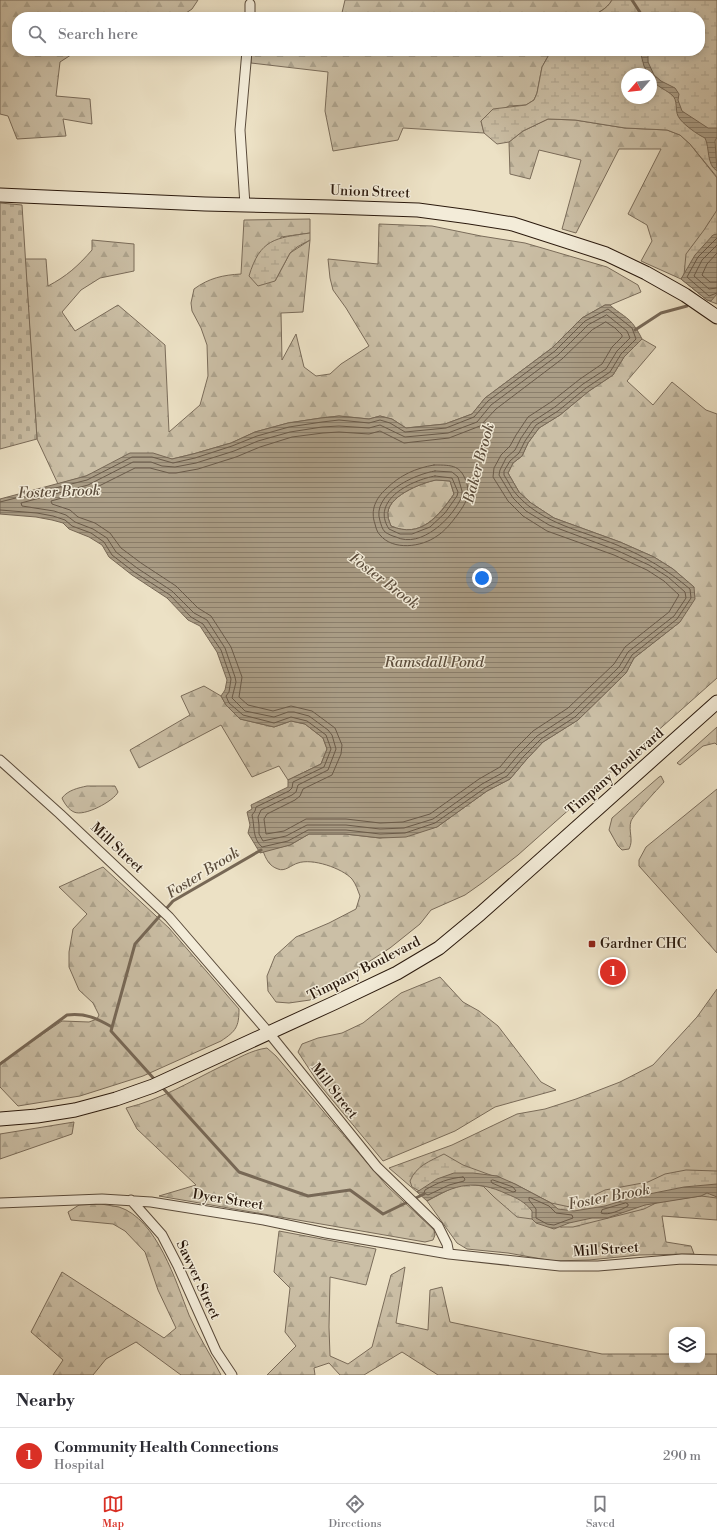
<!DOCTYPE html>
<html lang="en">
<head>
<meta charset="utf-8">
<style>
	:root { --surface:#fff; --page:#f7f7f7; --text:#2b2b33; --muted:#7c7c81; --line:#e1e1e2; --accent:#d93025 }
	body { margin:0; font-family:"Libre Bodoni",serif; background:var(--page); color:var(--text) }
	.controls { position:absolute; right:12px; bottom:12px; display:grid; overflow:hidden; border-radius:8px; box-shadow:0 2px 10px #0003 }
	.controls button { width:36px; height:36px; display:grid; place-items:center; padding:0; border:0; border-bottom:1px solid var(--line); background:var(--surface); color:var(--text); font:20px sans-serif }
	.compass { position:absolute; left:621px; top:68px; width:36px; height:36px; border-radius:50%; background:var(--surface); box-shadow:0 2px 10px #0003; rotate:242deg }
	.you { position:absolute; left:482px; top:578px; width:14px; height:14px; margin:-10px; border:3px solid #fff; border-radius:50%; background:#1a73e8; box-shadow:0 0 0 6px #1a73e833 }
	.badge { display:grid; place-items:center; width:26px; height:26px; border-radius:50%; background:var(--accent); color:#fff; font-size:13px; font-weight:700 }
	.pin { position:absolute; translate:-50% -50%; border:2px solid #fff; box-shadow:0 1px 4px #0006 }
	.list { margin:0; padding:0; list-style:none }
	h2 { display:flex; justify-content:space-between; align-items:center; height:52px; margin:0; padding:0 16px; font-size:17px }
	h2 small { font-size:13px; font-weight:400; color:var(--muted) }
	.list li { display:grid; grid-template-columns:26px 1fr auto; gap:12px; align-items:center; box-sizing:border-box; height:56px; padding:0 16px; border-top:1px solid var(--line) }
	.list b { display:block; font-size:15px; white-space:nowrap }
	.list p { margin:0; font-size:13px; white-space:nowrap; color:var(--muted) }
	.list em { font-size:13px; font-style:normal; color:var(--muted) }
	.icon { flex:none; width:22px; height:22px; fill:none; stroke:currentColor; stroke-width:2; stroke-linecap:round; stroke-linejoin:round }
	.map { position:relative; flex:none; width:717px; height:1375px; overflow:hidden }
	.search { position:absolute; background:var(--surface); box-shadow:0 2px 10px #0003; left:12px; right:12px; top:12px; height:44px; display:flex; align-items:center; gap:10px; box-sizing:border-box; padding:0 14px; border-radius:16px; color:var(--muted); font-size:15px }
	.sheet { height:108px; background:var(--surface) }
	nav { display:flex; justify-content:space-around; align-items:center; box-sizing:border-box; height:56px; border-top:1px solid var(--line); background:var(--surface); font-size:11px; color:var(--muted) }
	nav a { display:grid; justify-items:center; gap:2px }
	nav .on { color:var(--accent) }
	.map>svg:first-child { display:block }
	.forest { fill:url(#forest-firs); stroke:#7a6c5a }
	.wetland { fill:url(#wetland-marsh); stroke:#7a6c5a; fill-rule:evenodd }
	.cemetery { fill:url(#cemetery-stones); stroke:#7a6c5a }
	.water { fill:url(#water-rules); stroke:#776856; fill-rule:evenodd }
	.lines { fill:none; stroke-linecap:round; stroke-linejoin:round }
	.shore { stroke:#6a5b4a; stroke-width:1 }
	.stream { stroke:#776856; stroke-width:3 }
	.street-casing { stroke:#5a4b3b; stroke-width:11 }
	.secondary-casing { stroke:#2a190d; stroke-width:15 }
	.street { stroke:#f3ecd9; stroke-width:9 }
	.secondary { stroke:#f3ecd9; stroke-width:13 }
	.poi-dot { fill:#8f2418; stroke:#f3ecd9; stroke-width:1.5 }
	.labels { text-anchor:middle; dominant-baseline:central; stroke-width:3; stroke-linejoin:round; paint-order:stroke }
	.street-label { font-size:14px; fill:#2a190d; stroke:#f3ecd9 }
	.poi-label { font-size:14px; fill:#2a190d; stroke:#f3ecd9; text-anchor:start }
	.water-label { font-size:15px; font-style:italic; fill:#5d4e3d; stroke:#f3ecd9 }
</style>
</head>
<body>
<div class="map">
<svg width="717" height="1375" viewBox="0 0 717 1375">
	<defs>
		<pattern id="forest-firs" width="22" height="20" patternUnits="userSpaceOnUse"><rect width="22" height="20" fill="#cbbfa6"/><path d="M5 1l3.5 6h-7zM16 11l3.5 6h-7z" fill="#aea48e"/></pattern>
		<pattern id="wetland-marsh" width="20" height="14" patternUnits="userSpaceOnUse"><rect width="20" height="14" fill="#cbbfa6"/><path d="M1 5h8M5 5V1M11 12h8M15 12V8" fill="none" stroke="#aea48e"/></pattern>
		<pattern id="cemetery-stones" width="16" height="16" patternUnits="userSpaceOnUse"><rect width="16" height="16" fill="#cbbfa6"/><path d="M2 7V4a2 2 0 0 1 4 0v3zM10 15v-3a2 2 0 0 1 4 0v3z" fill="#aea48e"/></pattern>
		<pattern id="water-rules" width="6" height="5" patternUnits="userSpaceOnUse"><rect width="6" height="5" fill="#aa9d86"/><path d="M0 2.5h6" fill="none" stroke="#8b7f6c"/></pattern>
	</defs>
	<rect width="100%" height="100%" fill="#ece1c5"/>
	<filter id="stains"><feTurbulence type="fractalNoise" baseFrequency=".005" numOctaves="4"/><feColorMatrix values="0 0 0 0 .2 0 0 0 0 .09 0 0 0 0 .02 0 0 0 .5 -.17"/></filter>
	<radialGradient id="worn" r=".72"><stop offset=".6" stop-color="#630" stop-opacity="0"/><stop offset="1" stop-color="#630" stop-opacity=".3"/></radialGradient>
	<path class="forest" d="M0,0h198l-6,9 -12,8h-163v34h60l-17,11 -4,34 34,3 2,25 -29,-5 3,17 -49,3 -9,-23 -8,-2z
		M345,0h267c-5,9 -14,13 -23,17h-248z
		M251,51h50l29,3 1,-3h220l-9,16 -5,26 -3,7 -8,5 -17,1 -28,15 3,12 -81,-5 -5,12 -65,11 -8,-40 3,-39 -77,-9z
		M548,119l27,1 50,8 42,2 13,5 10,9 27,34v54l-36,47 -40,-18 11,-20 -5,-16 -19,-11 33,-65h-42l-43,84 -14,-4 19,-69 -42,-10 -9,29 -20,-5 -1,-32 14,-11z
		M310,219v14l-29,4 -6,44 15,-28 20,-13 -7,72 -22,1 1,47 14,-26 8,33 12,9 14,-2 11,-10 28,-18 -23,-38 -13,-18 -3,-12 -2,-19 50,5 1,-40 53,2 49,10 44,7 82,24 31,18 3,7 -31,13h-5l-23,13 -30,30 -67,50 -13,16 -27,10 -39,4 -14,-9 -12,-3 -11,3 -30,-3 -18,2 -33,5 -33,9 -24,11 -38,11 -21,5 -8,-2 -56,9 -22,10 -28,8 -21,-45 -12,-180h21l2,27c19,-10 30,-20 44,-36v-10l42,4v27l-34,7 -19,12 -19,22 13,19 43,-26 47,40 4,87 31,-27 8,-29 -1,-31 -6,-17 -9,-17 -1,-8 3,-14c15,-11 29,-14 47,-15l3,-54z
		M642,339l14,8 -29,34 26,24 19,-23 34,28 11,4v264l-199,177 -36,28 -17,12 -34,15 -11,14 -30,24 -80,52 -21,3 -13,-1 -8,-11 -1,-15 8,-20 21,-19 33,-14 27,-14 4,-13c-2,-5 -4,-12 -8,-17 -10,-11 -40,-21 -54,-16 -7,2 -13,9 -20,6 -9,-3 -12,-10 -15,-18l27,-6 19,-11h36l35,4 57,-11 50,-36 23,-12 16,-19 17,-18 35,-22 48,-47 8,-15 46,-36 14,-35 -21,-18 -19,-12 -34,-15 -66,-24 -23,-15 -12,-11 -11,-19 5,-10 9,-7 6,-13 11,-15 21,-13 29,-24 24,-16 11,-18z
		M436,480l14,1 4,13c-16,22 -33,45 -63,32 -1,-3 -3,-7 -3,-10 -3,-19 33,-33 48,-36z
		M204,686l17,10 5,9 14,14 34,8 17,-6 14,3 18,14 4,11 -6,15 -33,16 -9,-14 -27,11 -31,-52 -82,43 -9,-18 60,-35 -9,-19z
		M717,727v18l-2,-2 -12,3 -23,19 -3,-2z
		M661,776l3,6c-7,8 -30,32 -33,39 -3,10 3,19 -2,28l-7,1 -4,-4 -9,-16 3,-12 47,-41z
		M87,786h28l3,6c-4,9 -34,25 -44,20 -5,-2 -10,-9 -12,-14 6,-8 16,-10 25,-12z
		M717,789v164l-78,-87v-6l7,-13z
		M103,867l66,61 70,81c0,18 -3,22 -18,32l-78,35 -63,20 -62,10 -18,-19v-24l62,-42 27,1 8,-3 2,-4 -6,-12 -14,-13 -10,-23v-15l4,-23 14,-15 -28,-27z
		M440,977l23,25 16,9 19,15 43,56 15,8 -61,17 -40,24 -72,30 -64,-77 -21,-32 4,-8 16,-6 24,-5 21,-10 38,-30z
		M717,989v194l-159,26 -61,-33 -74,11 -6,5 -28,-24 63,-23 65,-31 28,-5 31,-10 44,-17 33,-17 44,-48z
		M267,1048l9,8 111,130 47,44 1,5 -2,5 -8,2 -266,-46 37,-11 -59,-56 -11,-21c34,-8 65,-27 96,-42 15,-7 29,-16 45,-18z
		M74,1122l-2,12 -72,25v-25z
		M466,1184l25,3 70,40 31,-9h15l51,-16 49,-9 10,4v23l-55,-4 4,26 25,4 3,8 -55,1 -50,5 -36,1 -45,-8 -41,-4 -10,-6 -30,-42 23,-12z
		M101,1204c6,1 12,2 18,3 38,12 57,75 70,108 9,21 22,40 32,60h-40l-45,-33 -30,17 -13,16h-40l10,-15 -32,-28 31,-60 102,66 12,-10 -18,-38 -13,-38 -20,-21 -12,-7 -42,-4 -3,-8 11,-7z
		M279,1231l97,18 -10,36 -36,-8 -1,50 1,29 18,8 24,-17 19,-72 14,-8 -9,56 32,7 2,-40 12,-3 8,35 152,32h70v6h30v-6h15v21h-279l-36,-23 -38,23h-24l-11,-12 -15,5 1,7h-48l29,-29 -11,-14 5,-44 -16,-16z"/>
	<path class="wetland" d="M612,0h105v304l-10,-4 -26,-21 3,-4 2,-21 18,-24 13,-20v-33l-27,-33 -10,-9 -13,-5 -42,-2 -50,-8 -27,-1 -25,12 -14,11 -12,2 -13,-11 -3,-12 12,-12 33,-4 8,-5 3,-7 5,-26 9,-16h149v-34h-111c9,-4 18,-8 23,-17zM627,74h24v24h-24z
		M310,233v7l-13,7 -7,6 -15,28 -17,5 -9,-10c11,-37 26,-38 61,-43z
		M444,1154l19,11 52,19 36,19 19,4 35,-17 43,-8 17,-8 21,-4 31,1v27l-16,-2 -43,6 -14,7 -71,18h-12l-29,-8 -15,-2 -23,-20 -11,-11 -14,-6 -44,14 -13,-7 -2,-6c6,-15 20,-20 34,-27z"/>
	<path class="cemetery" d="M0,203l22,2 15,234 -37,10z"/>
	<path class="water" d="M640,51h8v11l6,13 7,6 14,7 4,6 -1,6 4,11 26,17h9v9l-2,4 2,30c-11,-7 -7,-23 -12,-33 -7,-3 -24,-15 -27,-22 -3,-6 0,-16 -6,-21 -8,-7 -21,-10 -21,-21h-3l-4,-8z
		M717,234v60l-6,7 -4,-1 -26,-21 14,-24 18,-20z
		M605,305h5c8,8 19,12 25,22 3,4 5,8 7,12l-18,18 -11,18 -24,16 -29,24 -21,13 -11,15 -6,13 -9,7 -5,10 11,19 12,11 23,15 66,24 34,15 19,12 21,18 1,12 -15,23 -46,36 -8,15 -48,47 -35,22 -17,18 -16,19 -23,12 -50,36 -31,10 -26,1 -35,-4h-36l-19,11 -30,8 -12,-20 2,-8 -3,-13 5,-3 -1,-4 37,-18v-7l33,-16 6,-15 -4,-11 -18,-14 -14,-3 -17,6 -34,-8 -14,-14 -5,-9 4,-6 2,-10 -10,-28 -17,-26 -12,-6 -21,-22 -35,-23 -23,-18 -7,-12 -13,-8 -20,-8 -6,-6 -11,-3 -16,-3 -36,-3v-15l86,-23 44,-23h23l19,6 21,-5 38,-11 24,-11 33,-9 33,-5 18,-2 30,3 11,-3 12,3 14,9 39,-4 27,-10 13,-16 67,-50 30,-30zM436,480l14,1 4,13c-15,22 -33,45 -63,32 -1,-3 -3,-7 -3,-10 -3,-19 33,-33 48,-36z
		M454,1173h19l24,3 18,8 36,19 7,6 16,2 31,-5 29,-9 50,-10 33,-3v13l-10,-4 -6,3 -56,9 -38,13h-15l-23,5 -15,6 -18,-6 -4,-4v-8c-7,-9 -15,-13 -25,-17 -32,-15 -51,-10 -80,7l-10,-9 20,-13z"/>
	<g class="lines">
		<path class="shore" d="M717,238l-19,19 -11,20 22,19 8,-3
			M717,245l-15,15 -8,16 15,13 8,-1
			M717,253l-10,11 -5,11 8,7h7
			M607,315l20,16 3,7 -13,13 -11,18 -23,15 -28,23 -23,15 -11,16 -6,12 -9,8 -6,12 -1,5 14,23 13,13 23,14 67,25 33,15 19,12 17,15 1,6 -12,18 -46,36 -9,15 -47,46 -35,23 -18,18 -15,18 -22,12 -49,35 -29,9 -24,1 -34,-4h-39l-21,11 -23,5 -4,-7v-9l-1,-8 3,-7 31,-15 4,-3 2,-7 30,-15 8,-21 -4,-14 -4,-5 -19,-14 -15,-4h-6l-14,5 -29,-6 -13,-13 4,-16 -1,-5 -10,-29 -18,-28 -13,-7 -22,-22 -35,-23 -21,-16 -9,-14 -14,-9 -18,-7 -9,-7 -12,-4 -32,-5 -1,-3 67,-18 45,-23h18l11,4 13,1 21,-4 38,-12 24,-10 32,-9 32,-5 17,-1 30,2 11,-3 25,12 43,-4 29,-11 14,-17 67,-50 30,-30z
			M606,322l9,6 7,7v2l-10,10 -10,17 -22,15 -29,23 -23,15 -12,18 -6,11 -9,9 -7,13 -1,9 15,24 15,15 24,15 67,24 33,15 17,11 15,14 -10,17 -44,35 -11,17 -46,44 -35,23 -19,19 -14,17 -21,12 -49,35 -27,8 -23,1 -34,-4h-40l-22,12 -18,3 -2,-15 3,-5 28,-14 5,-4 3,-7 29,-14 9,-21 1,-9 -7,-17 -23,-17 -21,-5 -18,5 -25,-6 -9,-8 3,-20 -11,-30 -20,-31 -13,-8 -22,-22 -35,-23 -20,-15 -11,-15 -15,-10 -17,-6 -8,-7 -18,-6 -1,-3 40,-11 44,-22h15l19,5h7l22,-4 38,-12 24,-10 32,-10 31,-4 16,-1 30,2 11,-3 24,12 45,-5 31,-12 16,-17 66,-50 30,-29z
			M434,465c19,0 27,0 33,19 3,13 -2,20 -9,30 -6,8 -13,17 -21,22 -15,11 -44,15 -57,-1 -3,-3 -4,-7 -5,-11 -5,-14 1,-26 11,-35 14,-14 30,-21 48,-24z
			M435,471l17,1 6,5 4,14v5c-9,22 -41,53 -66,41 -4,-1 -8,-3 -11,-5 -3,-3 -4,-8 -5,-11 -9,-27 35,-47 55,-50z
			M435,476l17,2 6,14 -1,4 -12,17 -15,14 -18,7h-12l-11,-5c-19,-29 23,-49 46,-53z
			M0,502l87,-22 45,-23h20l21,6 22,-5 37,-12 25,-10 32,-9 33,-5 17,-2 30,3 11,-3 10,3 15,9 41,-4 28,-11 14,-16 67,-50 30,-30 23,-12 24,19 4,11 -15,15 -11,18 -24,16 -28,23 -22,14 -11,16 -6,12 -9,8 -6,10v4c4,6 8,15 13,20 26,29 66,36 100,50 29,12 49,24 73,44l1,9 -14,21 -45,36 -9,15 -48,47 -34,22 -18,18 -16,19 -22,12 -50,35 -30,10 -25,1 -34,-4h-38l-20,11 -26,6c-10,-9 -7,-20 -10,-32l3,-4 1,-4 33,-16 3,-3 1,-6 31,-15 7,-18 -5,-14 -19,-14 -16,-4 -17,6 -31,-8 -14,-12 -3,-7 3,-4 2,-13 -10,-29 -18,-26 -12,-7 -21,-22 -36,-23 -22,-17 -8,-13 -13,-9 -19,-7 -7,-6 -12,-4 -16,-3 -37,-3
			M463,1177l2,2 -1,2 -15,4 -21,10 -4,-2 1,-3c12,-7 24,-12 38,-13z
			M493,1180l20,7 3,4 -3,1 -21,-9 -1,-2z
			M531,1198l18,8 7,7 16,2 1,3 -19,7 -7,-1 -11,-6v-9l-7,-9v-2z
			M626,1203l2,1v2c-7,4 -20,10 -27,7l1,-3z"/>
		<path class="stream" d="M632,0l11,17
			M635,330l26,-17 26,-7
			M0,1064l67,-49c19,-2 29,3 45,12
			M156,1081l-45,-50 24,-87 38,-43 88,-51
			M161,1086l78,86 69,24 42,-6 33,24 41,-20"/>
		<g class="street-casing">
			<path id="street" d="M250,17v-13
				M245,205l-5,-75 7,-79
				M0,760l60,54 109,103 100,116 108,134 61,59 9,18 2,10
				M131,1200l31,35 16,31 38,85 16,24
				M0,1203l102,-4 49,3 113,18 62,13 123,21 111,12h38l84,-7 35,1"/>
		</g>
		<g class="secondary-casing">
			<path id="secondary" d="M0,195l205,9 125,3 88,3 52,7 43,7 93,30 40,19 39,22 32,22
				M0,1119l37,-3 38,-6 41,-11 37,-13 181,-83 63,-30 42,-25 41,-34 237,-212"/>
		</g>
		<use href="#street" class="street"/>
		<use href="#secondary" class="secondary"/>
	</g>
	<rect class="poi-dot" x="588" y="940" width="8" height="8" rx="2"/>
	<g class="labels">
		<g class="street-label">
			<text transform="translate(370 192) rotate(2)">Union Street</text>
			<text transform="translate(615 772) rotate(-41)">Timpany Boulevard</text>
			<text transform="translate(117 848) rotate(43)">Mill Street</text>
			<text transform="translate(364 969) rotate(-27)">Timpany Boulevard</text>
			<text transform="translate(334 1091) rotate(52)">Mill Street</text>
			<text transform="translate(228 1200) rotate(9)">Dyer Street</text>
			<text transform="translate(606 1250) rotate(-4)">Mill Street</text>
			<text transform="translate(198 1280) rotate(65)">Sawyer Street</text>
		</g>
		<g class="poi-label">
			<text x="600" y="944">Gardner CHC</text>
		</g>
		<g class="water-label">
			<text transform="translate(479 463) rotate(-75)">Baker Brook</text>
			<text transform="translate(59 492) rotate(-2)">Foster Brook</text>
			<text transform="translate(384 581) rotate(37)">Foster Brook</text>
			<text x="434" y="662">Ramsdall Pond</text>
			<text transform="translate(203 873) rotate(-32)">Foster Brook</text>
			<text transform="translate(609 1197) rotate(-11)">Foster Brook</text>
		</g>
	</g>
	<rect width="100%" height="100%" filter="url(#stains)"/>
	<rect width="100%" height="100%" fill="url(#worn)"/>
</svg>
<div class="controls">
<button><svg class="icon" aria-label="layers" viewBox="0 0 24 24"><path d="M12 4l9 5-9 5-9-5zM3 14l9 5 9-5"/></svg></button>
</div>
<svg class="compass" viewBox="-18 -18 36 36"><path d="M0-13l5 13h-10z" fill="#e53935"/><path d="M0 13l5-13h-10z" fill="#7c7c81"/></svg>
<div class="you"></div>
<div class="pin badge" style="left:613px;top:972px">1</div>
<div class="search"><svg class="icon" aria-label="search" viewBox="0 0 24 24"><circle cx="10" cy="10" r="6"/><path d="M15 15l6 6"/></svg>Search here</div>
</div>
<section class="sheet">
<h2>Nearby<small></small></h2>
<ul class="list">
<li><span class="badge">1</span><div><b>Community Health Connections</b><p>Hospital</p></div><em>290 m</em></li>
</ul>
</section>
<nav>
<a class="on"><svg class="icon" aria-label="map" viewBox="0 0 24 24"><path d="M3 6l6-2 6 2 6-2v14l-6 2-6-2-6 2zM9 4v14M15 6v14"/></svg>Map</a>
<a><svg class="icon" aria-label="directions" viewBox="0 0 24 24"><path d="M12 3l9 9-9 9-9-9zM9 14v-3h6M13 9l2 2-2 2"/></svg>Directions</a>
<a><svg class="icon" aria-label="saved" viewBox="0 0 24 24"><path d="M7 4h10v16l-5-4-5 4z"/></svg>Saved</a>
</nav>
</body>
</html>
